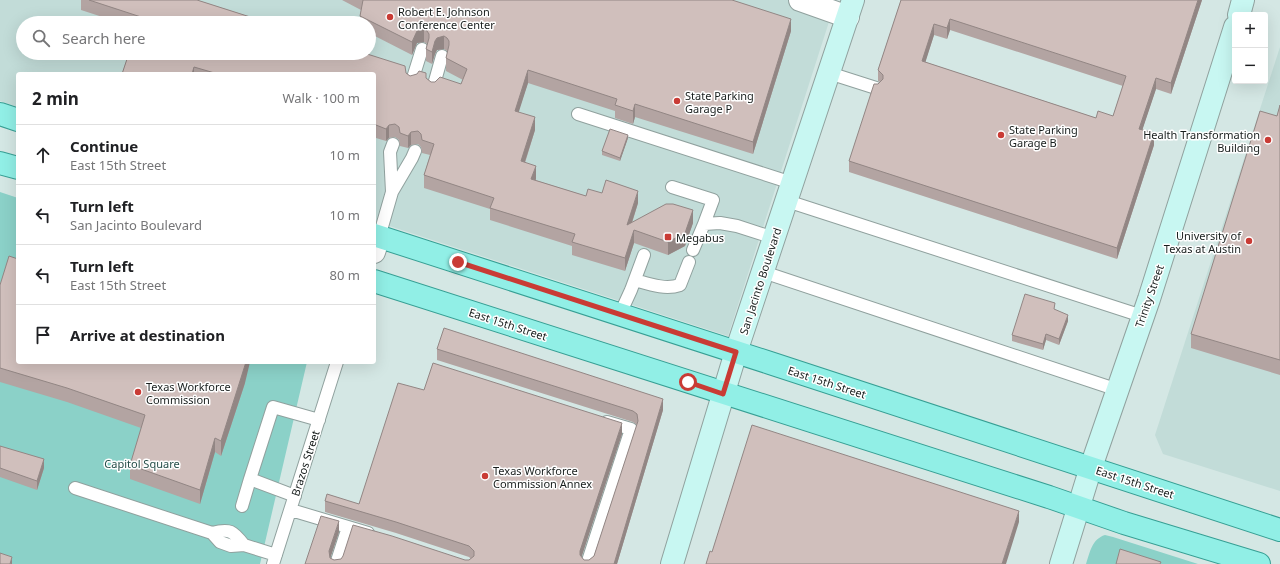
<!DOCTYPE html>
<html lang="en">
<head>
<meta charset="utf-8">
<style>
	:root { --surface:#fff; --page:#f6f6f6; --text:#202124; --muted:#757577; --line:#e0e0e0 }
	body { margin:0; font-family:"Noto Sans",sans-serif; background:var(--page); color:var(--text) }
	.controls { position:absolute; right:12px; top:12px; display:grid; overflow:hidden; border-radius:4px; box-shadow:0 4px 16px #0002 }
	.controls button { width:36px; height:36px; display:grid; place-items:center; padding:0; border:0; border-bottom:1px solid var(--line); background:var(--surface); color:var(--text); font:20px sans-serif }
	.stop { position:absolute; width:12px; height:12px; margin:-9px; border:3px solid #c93b35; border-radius:50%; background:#fff }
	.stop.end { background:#c93b35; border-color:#fff; box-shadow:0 1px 4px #0008 }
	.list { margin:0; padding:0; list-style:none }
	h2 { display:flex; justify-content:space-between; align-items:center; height:52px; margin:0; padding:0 16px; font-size:17px }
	h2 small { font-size:13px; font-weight:400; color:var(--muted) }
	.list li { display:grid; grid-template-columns:26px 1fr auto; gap:12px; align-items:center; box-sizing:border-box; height:60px; padding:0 16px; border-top:1px solid var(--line) }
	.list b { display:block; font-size:15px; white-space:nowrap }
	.list p { margin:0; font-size:13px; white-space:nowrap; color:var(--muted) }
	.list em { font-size:13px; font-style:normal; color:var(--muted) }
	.icon { flex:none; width:22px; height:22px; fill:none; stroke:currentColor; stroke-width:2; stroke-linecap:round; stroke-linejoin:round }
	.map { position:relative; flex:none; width:1280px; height:564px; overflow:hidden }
	.search { position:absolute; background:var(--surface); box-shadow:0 4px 16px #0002; left:16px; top:16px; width:360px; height:44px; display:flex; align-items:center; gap:10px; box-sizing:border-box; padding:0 14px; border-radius:22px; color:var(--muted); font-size:15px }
	.panel { position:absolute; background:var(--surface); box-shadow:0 4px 16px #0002; left:16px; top:72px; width:360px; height:292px; border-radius:4px }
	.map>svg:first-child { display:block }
	.built { fill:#c2dcd8; fill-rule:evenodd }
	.green { fill:#8bd1c8 }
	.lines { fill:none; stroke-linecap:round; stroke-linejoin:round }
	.lane-casing { stroke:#90a19e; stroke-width:14 }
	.street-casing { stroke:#90a19e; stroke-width:24 }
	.secondary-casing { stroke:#90a19e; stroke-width:24 }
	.primary-casing { stroke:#379f94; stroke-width:24 }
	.lane { stroke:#fff; stroke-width:12 }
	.street { stroke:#fff; stroke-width:22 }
	.secondary { stroke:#c8f7f2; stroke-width:22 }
	.primary { stroke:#91efe6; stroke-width:22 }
	.wall { fill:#b3a4a2; fill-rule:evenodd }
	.shaded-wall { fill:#928684 }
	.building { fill:#d0bfbc; stroke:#928684; fill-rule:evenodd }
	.route { stroke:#c93b35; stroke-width:5 }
	.poi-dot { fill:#c93b35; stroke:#fff; stroke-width:1.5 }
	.labels { text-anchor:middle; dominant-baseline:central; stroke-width:3; stroke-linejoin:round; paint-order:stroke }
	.poi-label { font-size:11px; fill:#171d1c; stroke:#fff; text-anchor:start }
	.street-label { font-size:11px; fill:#171d1c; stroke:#fff }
	.park-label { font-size:11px; fill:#254e49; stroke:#fff }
</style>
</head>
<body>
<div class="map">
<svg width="1280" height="564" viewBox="0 0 1280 564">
	<rect width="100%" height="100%" fill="#d4e7e4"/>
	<path class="built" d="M0,0h836l-108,336 -354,-115v-147h-356v33l-18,-6zM23,23h346v30h-346z
		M1280,47v444l-117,-37 -8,-19z"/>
	<path class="green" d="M0,192l18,6v164h289l-47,202h-260z
		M1105,535l8,2 85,27h-112c4,-12 6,-25 19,-29z"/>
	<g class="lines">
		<g class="lane-casing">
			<path id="lane" d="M829,73l47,15
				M412,81l10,-32
				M433,88l9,-32
				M578,114l214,69
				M672,187l41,13 -9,24
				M392,192l-2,-40 3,-8
				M787,201l355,115
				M379,237l13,-45 20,-34 3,-7
				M693,250l11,-26 16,-1 17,3 37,12
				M763,272l355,118
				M635,280c14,4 30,10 45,5l9,-23
				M620,314l11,-24 13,-35
				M75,488l137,45
				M295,496l-45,-17 23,-72 46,13
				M242,506l8,-27
				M291,510l77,23
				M244,545c-11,-14 -14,-17 -32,-12l8,9 11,4 13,-1 32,10
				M273,564l64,-202
				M336,564l12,-37
				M587,564l44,-135 -24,-7"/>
		</g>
		<g class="street-casing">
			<path id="street" d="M800,0l48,17
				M374,252l5,-15"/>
		</g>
		<g class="secondary-casing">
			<path id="secondary" d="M1239,15l4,-15
				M672,564l64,-212 117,-352
				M1061,564l30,-97 58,-168 86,-272"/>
		</g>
		<g class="primary-casing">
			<path id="primary" d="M0,114l18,6
				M0,163l18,5
				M374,235l396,128 510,167
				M374,281l675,216 75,26 135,41"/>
		</g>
		<use href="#lane" class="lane"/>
		<use href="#street" class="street"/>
		<use href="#secondary" class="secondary"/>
		<use href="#primary" class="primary"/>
	</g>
	<path class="wall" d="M81,0h116l72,23h-148l-40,-13z
		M342,0h390l59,31 -38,123 -118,-37 -2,7 -18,-6v-7l-87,-28 -10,29 17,18 -10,33 11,16 -1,1 51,16 52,7 -6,20h61l-8,23 -17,9 -34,-12 -9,28 -53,-16v-9l-82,-26v-11l-66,-21v-13l6,-20 -8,-2 -1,-6 -3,-3 -7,1 -3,3 -8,-2 -1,-6 -4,-3 -6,1 -3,3 -10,-3 -2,-64h-252l7,-21 277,20 4,3 16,2 5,4 30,2 2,-4 -17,-9v-13l2,-7h-1l-3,-2 -7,1 -2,4 -3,10 -6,-3v-12l1,-5 -3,-2 -7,1 -5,12 -43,-22v-10h-9v-7l1,-6z
		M901,0h301l-31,94 -15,-5 -14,41 12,15 -37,114 -268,-87v-11l29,-77 2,-2 -2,-1v-11zM950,30l173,56 -10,30 -17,2 -171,-56 9,-27 13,4z
		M1280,105v270l-89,-27v-14l86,-218z
		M628,138l-8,23 -18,-6v-4z
		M0,285l245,98 -24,73 -6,-4 -15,52 -70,-25v-14l11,-37 -74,-26 -67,-20z
		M1055,310l13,11 -9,24 -13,-5 -3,10 -31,-9v-6z
		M437,349l226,61 -46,154h-312l34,-32 -9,26 4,2h135l2,-1 -2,-2 -73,-24 -71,-21v-11l34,3 65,-114 198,44 -41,123 3,3h5l5,-4 43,-131 -4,-3 -196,-62z
		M0,446l44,22 -7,22 -37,-13z"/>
	<path class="shaded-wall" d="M1198,0h4l-31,94v-11z
		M791,19v12l-38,123v-12z
		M950,19v11l-3,9v-11z
		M934,24v11l-12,38v-12z
		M424,29v13l-7,1 -5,12v-13l5,-11z
		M444,36v13l-7,1 -2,4 -3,10v-12l3,-11 2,-3z
		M194,67v7h-2z
		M528,70v13l-13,41v-13z
		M1156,78v11l-17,51v-11z
		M635,104v13l-2,7v-13z
		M535,117v13l-14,44v-13z
		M376,125v13l-2,5v-13z
		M389,125v13l-3,3v-12z
		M411,132v13l-3,3v-12z
		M1154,133v12l-37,114v-11z
		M628,135v3l-8,23v-3z
		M536,166v13l-5,12v-12z
		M638,191v12l-11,35v-13z
		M693,210v13l-8,23 -17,9v-13z
		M634,230v13l-9,28v-13z
		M1068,315v6l-9,24v-6z
		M1046,334v6l-3,10v-6z
		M246,362h4l-5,21 -24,73v-15z
		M663,399v11l-46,154h-3z
		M622,423v11l-42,128v-11z
		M215,438v14l-15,52v-14z
		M44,459v9l-7,22v-9z
		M1019,511v11l-13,42h-4z
		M339,521v11l-10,30v-11z
		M12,557v7h-2z"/>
	<path class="building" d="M89,0h108l72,23h-130l2,-6z
		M363,0h369l59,19 -38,123 -118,-38 -2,7 -18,-6 2,-6 -89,-29 -13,41 20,6 -14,44 15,5 -5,13 55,17 2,-7 14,4 4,-13 32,11 -11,34 39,-21h7l20,6 -8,23 -17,9 -34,-12 -9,28 -53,-16 3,-8 -85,-26 4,-10 -70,-23 10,-31 -12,-4 -1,-6 -3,-3 -7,1 -3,4 -8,-3 -1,-6 -4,-3 -6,1 -3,4 -10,-4 -2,5v-56h-156l-24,-7 -2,7h-70l7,-21h235l41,13 1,7 4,3 7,-2 2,-3 7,2v5l5,4h4l5,-5 21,7 6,-15 -21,-11 3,-13v-4l-2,-3 -3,-2 -7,2 -2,3 -3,11 -6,-3 3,-11v-4l-2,-3 -3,-2 -7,2 -5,11 -52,-26z
		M901,0h297l-27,83 -15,-5 -17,51 15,4 -37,115 -268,-87 25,-77h4l5,-5v-4l-5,-5zM950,19l176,57 -13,40 -15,-5 -2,7 -174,-57 12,-37 13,4z
		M1280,105v255l-89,-26 69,-223 17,5z
		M610,129l18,6 -8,23 -18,-7z
		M9,256l9,3v103h228l-25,79 -6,-3 -15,52 -70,-25 15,-50 -78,-27 -67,-20v-83z
		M1025,294l30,9 -1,6 14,6 -9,24 -13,-5 -3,10 -31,-9z
		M444,328l219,71 -49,165h-309l16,-48 18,5 -10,30 1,7 4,2 7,-1 2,-3 10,-31 39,11 73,24h4l5,-4v-5l-5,-5 -73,-24 -71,-21 2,-7 32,10 39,-121 26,7 9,-27 189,60 -42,128v4l4,5h5l5,-4 44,-135 -1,-7 -4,-3 -196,-62z
		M752,425l267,86 -17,53h-296l4,-13 2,1z
		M0,446l44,13 -7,22 -37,-13z
		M1120,549l41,13 -1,2h-44z
		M0,553l12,4 -2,7h-10z"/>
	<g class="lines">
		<path class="route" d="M458,262l278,90 -13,42 -35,-12"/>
	</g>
	<g class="poi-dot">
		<circle cx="390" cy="17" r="4"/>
		<circle cx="677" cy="101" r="4"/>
		<circle cx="1001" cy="135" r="4"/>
		<circle cx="1268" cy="140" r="4"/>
		<rect x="664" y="233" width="8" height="8" rx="2"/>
		<circle cx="1249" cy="241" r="4"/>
		<circle cx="138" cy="392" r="4"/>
		<circle cx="485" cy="476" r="4"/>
	</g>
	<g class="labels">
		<g class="poi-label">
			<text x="398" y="11">Robert E. Johnson<tspan x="398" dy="13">Conference Center</tspan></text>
			<text x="685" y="95">State Parking<tspan x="685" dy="13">Garage P</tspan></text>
			<text x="1009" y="129">State Parking<tspan x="1009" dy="13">Garage B</tspan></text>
			<text x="1260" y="134" text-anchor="end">Health Transformation<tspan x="1260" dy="13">Building</tspan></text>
			<text x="1241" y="235" text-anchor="end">University of<tspan x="1241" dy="13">Texas at Austin</tspan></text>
			<text x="676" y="237">Megabus</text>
			<text x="146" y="386">Texas Workforce<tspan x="146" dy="13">Commission</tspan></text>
			<text x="493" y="470">Texas Workforce<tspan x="493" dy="13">Commission Annex</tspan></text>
		</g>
		<g class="street-label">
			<text transform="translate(760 281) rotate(-72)">San Jacinto Boulevard</text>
			<text transform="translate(1149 296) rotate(-71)">Trinity Street</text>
			<text transform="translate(508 324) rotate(18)">East 15th Street</text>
			<text transform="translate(827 382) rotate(18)">East 15th Street</text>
			<text transform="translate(305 463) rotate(-72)">Brazos Street</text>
			<text transform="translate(1135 482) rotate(18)">East 15th Street</text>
		</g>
		<g class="park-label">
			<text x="142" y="463">Capitol Square</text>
		</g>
	</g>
</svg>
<div class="controls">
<button>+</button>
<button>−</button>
</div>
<div class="stop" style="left:688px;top:382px"></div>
<div class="stop end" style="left:458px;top:262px"></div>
<div class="search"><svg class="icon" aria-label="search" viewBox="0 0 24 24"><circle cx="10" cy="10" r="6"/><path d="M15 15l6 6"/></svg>Search here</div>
<section class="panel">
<h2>2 min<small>Walk · 100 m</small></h2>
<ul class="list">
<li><svg class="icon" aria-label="ahead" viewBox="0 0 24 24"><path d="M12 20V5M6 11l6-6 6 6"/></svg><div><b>Continue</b><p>East 15th Street</p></div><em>10 m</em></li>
<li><svg class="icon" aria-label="left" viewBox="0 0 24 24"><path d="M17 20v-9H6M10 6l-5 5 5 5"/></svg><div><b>Turn left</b><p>San Jacinto Boulevard</p></div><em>10 m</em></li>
<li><svg class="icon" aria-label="left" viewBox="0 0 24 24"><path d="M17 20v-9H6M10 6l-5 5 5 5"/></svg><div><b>Turn left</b><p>East 15th Street</p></div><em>80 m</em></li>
<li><svg class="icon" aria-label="arrive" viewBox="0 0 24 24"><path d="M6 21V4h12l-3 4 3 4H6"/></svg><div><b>Arrive at destination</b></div></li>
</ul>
</section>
</div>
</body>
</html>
